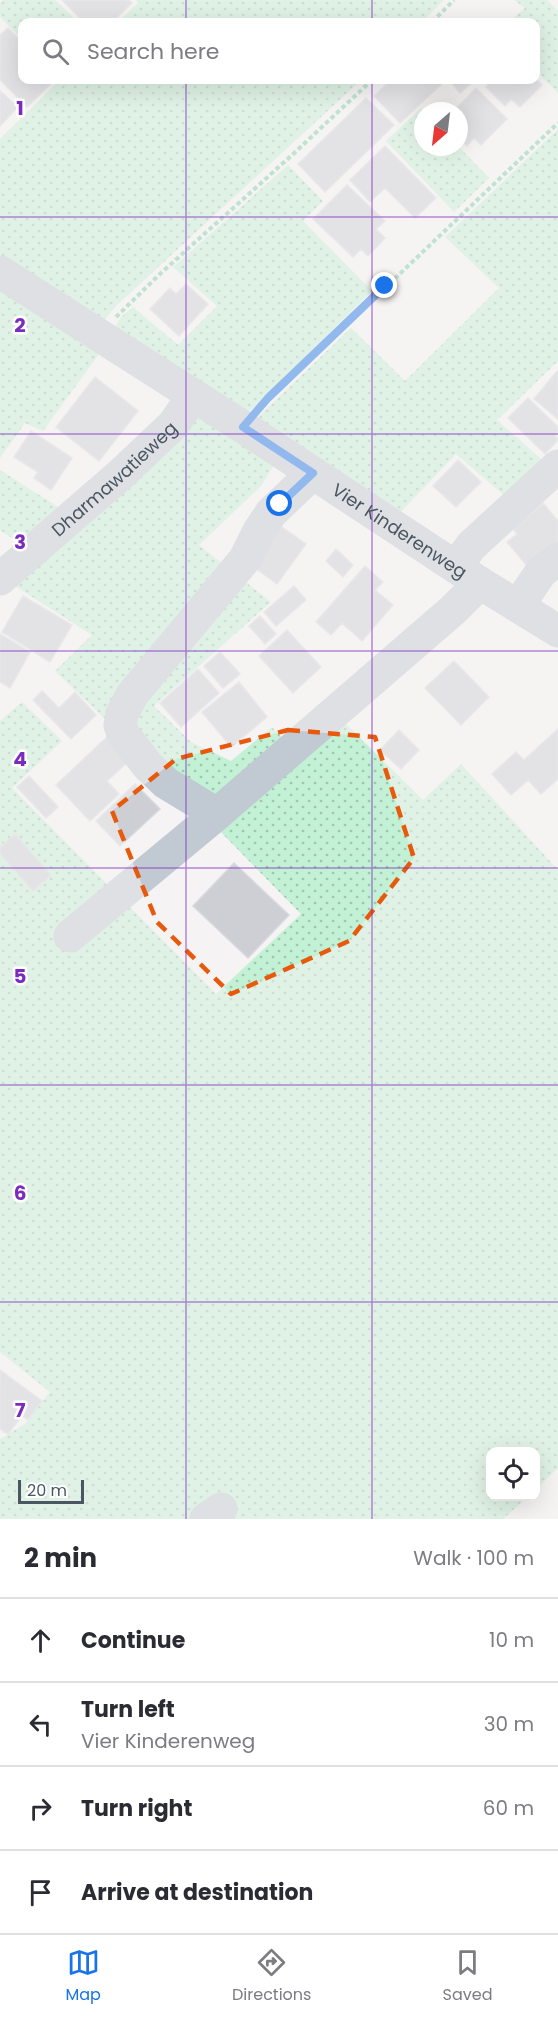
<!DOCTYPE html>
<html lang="en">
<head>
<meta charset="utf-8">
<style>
	:root { --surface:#fff; --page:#f2f2f3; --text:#2b2b33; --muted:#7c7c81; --line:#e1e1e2; --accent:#1a73e8 }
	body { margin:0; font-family:Poppins,sans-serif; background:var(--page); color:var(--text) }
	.controls { position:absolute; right:18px; bottom:18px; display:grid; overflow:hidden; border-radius:12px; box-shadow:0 6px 24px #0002 }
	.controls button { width:54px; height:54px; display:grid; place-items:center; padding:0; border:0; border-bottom:2px solid var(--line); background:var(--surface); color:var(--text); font:30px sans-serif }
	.compass { position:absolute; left:414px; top:102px; width:54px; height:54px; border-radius:50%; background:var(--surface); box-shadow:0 6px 24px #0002; rotate:208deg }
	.scale { position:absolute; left:18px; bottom:15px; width:66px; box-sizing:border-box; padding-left:6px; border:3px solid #4a5661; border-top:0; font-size:16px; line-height:21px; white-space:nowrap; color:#4a5661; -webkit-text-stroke:4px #fff; paint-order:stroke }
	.stop { position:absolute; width:18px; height:18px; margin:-14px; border:4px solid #1a73e8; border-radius:50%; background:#fff }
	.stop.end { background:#1a73e8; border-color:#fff; box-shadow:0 2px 6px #0008 }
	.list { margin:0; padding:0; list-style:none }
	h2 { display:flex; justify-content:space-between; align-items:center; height:78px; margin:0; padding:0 24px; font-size:26px }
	h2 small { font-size:20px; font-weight:400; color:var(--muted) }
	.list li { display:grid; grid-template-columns:39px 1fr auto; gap:18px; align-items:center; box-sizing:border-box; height:84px; padding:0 24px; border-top:2px solid var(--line) }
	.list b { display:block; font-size:22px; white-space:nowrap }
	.list p { margin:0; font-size:20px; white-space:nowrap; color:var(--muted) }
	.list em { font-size:20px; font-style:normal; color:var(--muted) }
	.icon { flex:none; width:33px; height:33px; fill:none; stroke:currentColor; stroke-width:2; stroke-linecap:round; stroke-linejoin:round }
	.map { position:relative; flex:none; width:558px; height:1519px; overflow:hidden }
	.search { position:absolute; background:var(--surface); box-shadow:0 6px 24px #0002; left:18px; right:18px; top:18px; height:66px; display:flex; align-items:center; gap:15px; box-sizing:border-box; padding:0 21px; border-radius:12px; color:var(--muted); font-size:22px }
	.sheet { height:414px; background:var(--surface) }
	nav { display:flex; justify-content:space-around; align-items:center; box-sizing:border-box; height:84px; border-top:2px solid var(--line); background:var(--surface); font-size:16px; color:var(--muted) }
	nav a { display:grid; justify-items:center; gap:3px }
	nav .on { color:var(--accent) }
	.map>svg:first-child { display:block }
	.grass { fill:url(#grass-dots) }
	.building { fill:#cdcfd5; stroke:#d7d9de; stroke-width:1.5 }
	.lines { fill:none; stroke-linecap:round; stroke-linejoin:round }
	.path { stroke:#7ad0a6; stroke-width:4; stroke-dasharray:4.5 3; stroke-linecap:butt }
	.minor { stroke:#c1cad2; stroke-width:33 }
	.route { stroke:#1a73e8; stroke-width:8 }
	.marked { fill:none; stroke:#e8590c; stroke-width:4.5; stroke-dasharray:12 8; stroke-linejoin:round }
	.grid { fill:none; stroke:#7b2cbf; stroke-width:1.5; stroke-opacity:0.55 }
	.labels { text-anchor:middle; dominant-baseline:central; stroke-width:5; stroke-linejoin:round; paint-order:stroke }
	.street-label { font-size:18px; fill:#4a5661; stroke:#fff }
	.grid-label { font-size:20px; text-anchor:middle; font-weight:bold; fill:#7b2cbf; stroke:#fff; stroke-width:5; stroke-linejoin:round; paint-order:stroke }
</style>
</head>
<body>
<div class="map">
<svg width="558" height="1519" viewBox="0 0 558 1519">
	<defs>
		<pattern id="grass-dots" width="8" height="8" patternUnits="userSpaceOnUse" patternTransform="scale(1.5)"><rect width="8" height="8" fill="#c3f1d5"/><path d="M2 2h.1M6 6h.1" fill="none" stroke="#a0c6b0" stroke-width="1.8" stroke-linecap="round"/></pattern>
	</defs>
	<rect width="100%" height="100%" fill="#f5f3f3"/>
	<path class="grass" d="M3,0h52l23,22h-56v17l-22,-22v-14z
		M136,0h308l-22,22h-304l20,-19z
		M514,0h33l11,11v82l-22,-22v-49h-27l16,-14z
		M60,80h301l-245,226 -14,17 -102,-66v-118z
		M421,108l3,3h-1v36h36l30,31 -35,34 -68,-71z
		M558,129v232l-61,59 53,47 -38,35 -56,-48 -60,63 -139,-99 94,-90 54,53 94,-93 -54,-51z
		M288,165l35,36 -20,20 69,70 -121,119 -7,3 -131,-83 8,-13 12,-10 45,38 39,-39 -44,-39z
		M0,284l102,66 -59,81 -18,-8 -25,35z
		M192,412l84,50 -15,24 -62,59 72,57 -117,104 37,36 40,19 41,-34 10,11 -62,57 -10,1 -104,-76 -51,-49 37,-36 -85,-54z
		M0,470l66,42 -40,36 -26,-18z
		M22,702l40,39 -50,47 204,206 85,-80 -86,-88 122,-111 86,85 38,-36 97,106v598l-22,21v-37h-46v44l38,1 -25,22h-503v-80l25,-15 25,-32 -50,-40v-631z"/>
	<path class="building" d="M62,0h67l3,3 -20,19h-28z
		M8,28l14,14v38h33l-28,27 -27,-27v-45z
		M536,79l6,6 -22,22 -9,-8 -6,7 -19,-19 7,-7z
		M391,80h55l-46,43 -26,-27z
		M451,80h18l3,3 -12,10 -10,-12z
		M476,88l31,31 -26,26 -7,-7 -7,8 -8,-7v-28h-5z
		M0,91l18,16 -18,19z
		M366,98l28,27 -69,67 -27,-28z
		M385,146l51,52 -21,20 -30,-30 -15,14 -20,-22z
		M347,185l38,36 -9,8 9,9 -17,18 -7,-7 -8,8 -40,-38z
		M186,284l22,20 -29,32 -29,-27 20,-21 6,6z
		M557,371l1,1v47l-24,-20z
		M95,377l43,34 -39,50 -43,-34z
		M528,398l30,29v5l-3,3 3,5 -13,14 -37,-36z
		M31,431l41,27 -21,32 -17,-12 4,-6 -24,-15z
		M458,460l23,22 -25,25 -23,-21z
		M543,503l15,18v22l-30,24 -21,-25 10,-8 -4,-5z
		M279,525l27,19 -29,40 -26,-19z
		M336,549l17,16 -10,12 -17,-16z
		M365,566l18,16 -8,8 18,15 -31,36 -20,-18 -11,12 -15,-13z
		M294,586l12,14 -30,26 -12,-14z
		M23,596l49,29 -22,37 -48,-30z
		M260,616l16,18 -11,10 -16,-18z
		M287,630l34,37 -28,26 -34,-37z
		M0,634l30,18 -20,36 -10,-6z
		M220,652l20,22 -17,14 -19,-22z
		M454,661l35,36 -28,28 -36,-37z
		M198,669l21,24 -38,34 -21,-24z
		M239,682l28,35 -36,30 -29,-35z
		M42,691l17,17 16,-16 21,23 -25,24 -38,-39z
		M558,729v50l-17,15 -13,-14 -17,15 -19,-21 24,-22 8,8z
		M399,730l20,20 -18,19 -21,-19z
		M108,736l22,24 -23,21 12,13 -29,27 -34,-36z
		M29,776l29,31 -12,11 -29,-31z
		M135,784l25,25 -40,37 -24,-25z
		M15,834l36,41 -18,16 -33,-37v-7z
		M234,863l55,52 -41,43 -55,-52z
		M0,1370l42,31 -14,19 -6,-4 -14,18 -8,-5z"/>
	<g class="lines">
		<path class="path" d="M432,22l22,-22
			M116,317l45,-44 130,-117 81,-76
			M259,408l299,-285"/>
		<g class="minor">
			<path id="s1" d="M0,272l243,155 237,156 78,48"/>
			<path d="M313,473l-42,40 -12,18 -14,28 -113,136 -10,19 -2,11 3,9 25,32 18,17 51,31 236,-204 27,-27"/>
			<path d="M456,567l15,-21 87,-80"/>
			<path id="s2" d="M0,579l120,-104 53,-50 20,-29"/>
			<path d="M518,606l23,-34 17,-13"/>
			<path d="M70,936l147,-122"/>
			<path d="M206,1519l15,-10"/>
		</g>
	</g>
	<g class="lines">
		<path class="route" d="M280,504l33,-31 -70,-46 25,-29 117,-112"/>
	</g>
	<path d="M0 0H558V1519H0ZM288,730l87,7 39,121 -65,83 -118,53 -74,-72 -45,-111 64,-52z" fill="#f5f3f3" fill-opacity=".55" fill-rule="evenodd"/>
	<path class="marked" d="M288,730l87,7 39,121 -65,83 -118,53 -74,-72 -45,-111 64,-52z"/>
	<path class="grid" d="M186,0v22M372,0v22M186,80v1439M372,80v1439M0,217h558M0,434h558M0,651h558M0,868h558M0,1085h558M0,1302h558"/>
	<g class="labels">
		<g class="street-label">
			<text stroke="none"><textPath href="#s2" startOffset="152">Dharmawatieweg</textPath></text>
			<text stroke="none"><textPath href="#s1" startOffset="476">Vier Kinderenweg</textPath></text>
		</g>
	</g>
	<g class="grid-label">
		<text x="20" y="115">1</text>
		<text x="20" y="332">2</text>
		<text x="20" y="549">3</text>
		<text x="20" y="766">4</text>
		<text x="20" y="983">5</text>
		<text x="20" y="1200">6</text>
		<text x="20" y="1417">7</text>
	</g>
</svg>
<div class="controls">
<button><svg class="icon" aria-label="locate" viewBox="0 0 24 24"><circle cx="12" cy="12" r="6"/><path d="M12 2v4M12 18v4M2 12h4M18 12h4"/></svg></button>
</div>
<svg class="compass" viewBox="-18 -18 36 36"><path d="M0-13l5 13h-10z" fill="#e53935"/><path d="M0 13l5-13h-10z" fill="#7c7c81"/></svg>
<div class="scale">20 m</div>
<div class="stop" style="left:280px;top:504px"></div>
<div class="stop end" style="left:385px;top:286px"></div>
<div class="search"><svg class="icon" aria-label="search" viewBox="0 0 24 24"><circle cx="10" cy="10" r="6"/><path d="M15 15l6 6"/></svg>Search here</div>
</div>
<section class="sheet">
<h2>2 min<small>Walk · 100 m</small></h2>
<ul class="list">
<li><svg class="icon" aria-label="ahead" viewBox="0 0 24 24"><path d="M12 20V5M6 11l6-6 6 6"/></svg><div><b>Continue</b></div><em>10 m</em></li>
<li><svg class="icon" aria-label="left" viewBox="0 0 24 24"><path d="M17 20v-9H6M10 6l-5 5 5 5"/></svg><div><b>Turn left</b><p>Vier Kinderenweg</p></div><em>30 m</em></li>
<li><svg class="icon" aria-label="right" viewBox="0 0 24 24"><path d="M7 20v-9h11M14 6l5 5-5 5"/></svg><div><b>Turn right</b></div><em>60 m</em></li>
<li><svg class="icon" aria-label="arrive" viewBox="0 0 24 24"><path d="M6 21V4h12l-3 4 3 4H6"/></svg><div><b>Arrive at destination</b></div></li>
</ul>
</section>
<nav>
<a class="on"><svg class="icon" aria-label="map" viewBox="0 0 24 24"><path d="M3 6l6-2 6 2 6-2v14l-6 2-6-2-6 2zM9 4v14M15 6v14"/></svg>Map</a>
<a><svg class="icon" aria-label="directions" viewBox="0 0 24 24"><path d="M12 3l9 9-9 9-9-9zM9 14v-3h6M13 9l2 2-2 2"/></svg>Directions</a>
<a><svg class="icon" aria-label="saved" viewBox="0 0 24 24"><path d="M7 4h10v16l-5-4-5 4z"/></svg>Saved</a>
</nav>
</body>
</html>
